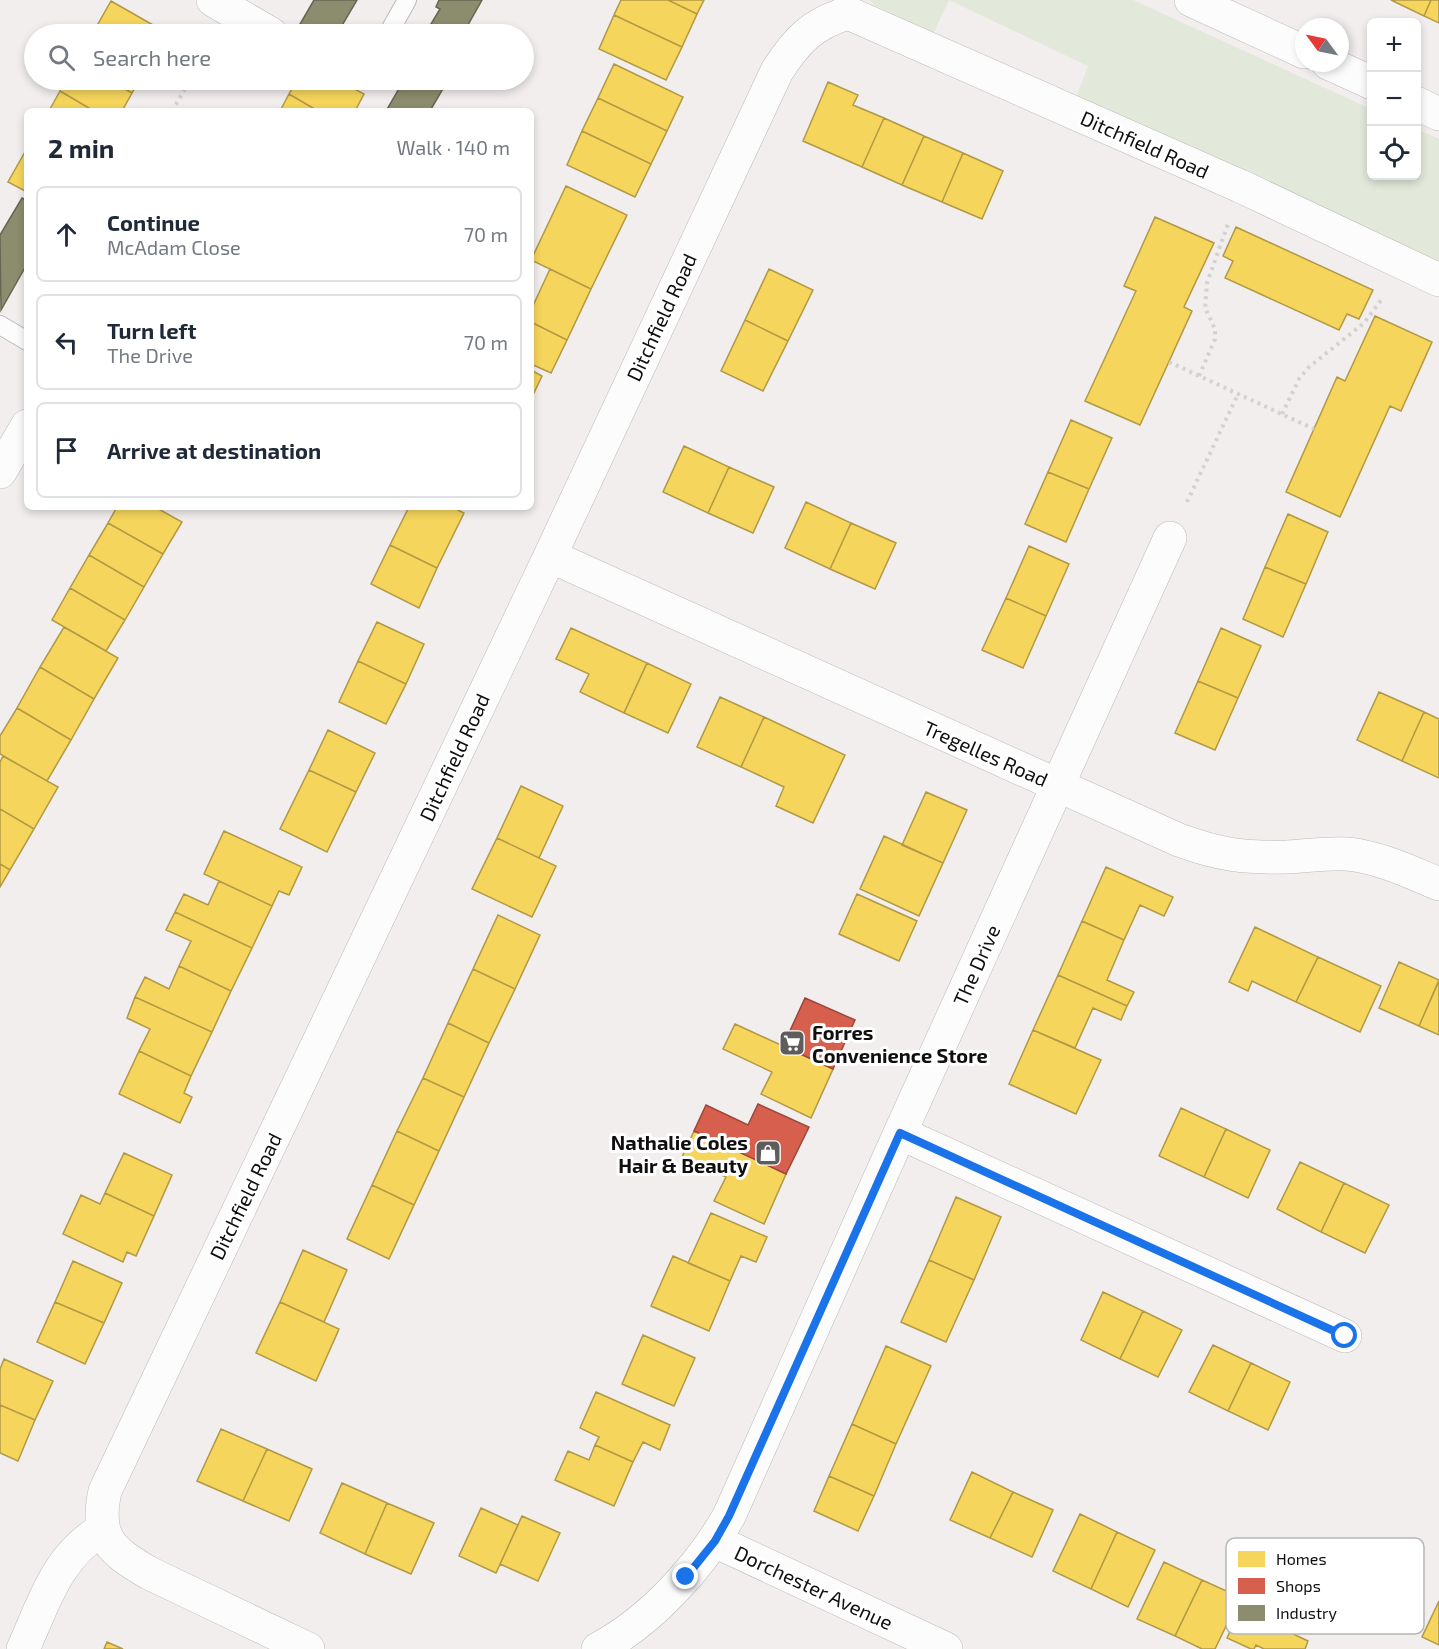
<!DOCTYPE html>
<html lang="en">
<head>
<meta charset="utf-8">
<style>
	:root { --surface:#fff; --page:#f6f6f7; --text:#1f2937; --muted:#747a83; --line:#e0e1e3 }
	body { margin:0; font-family:"Exo 2",sans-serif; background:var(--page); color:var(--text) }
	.controls { position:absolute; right:18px; top:18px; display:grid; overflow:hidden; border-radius:9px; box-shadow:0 3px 9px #0003 }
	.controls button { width:54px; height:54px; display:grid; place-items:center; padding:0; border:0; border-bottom:2px solid var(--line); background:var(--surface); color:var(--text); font:30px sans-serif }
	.compass { position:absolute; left:1295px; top:18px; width:54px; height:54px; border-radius:50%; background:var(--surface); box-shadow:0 3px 9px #0003; rotate:303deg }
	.stop { position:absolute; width:18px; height:18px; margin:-14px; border:4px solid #1a73e8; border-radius:50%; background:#fff }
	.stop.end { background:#1a73e8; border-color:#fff; box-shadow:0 2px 6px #0008 }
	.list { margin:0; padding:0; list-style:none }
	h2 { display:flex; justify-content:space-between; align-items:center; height:78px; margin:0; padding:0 24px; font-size:26px }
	h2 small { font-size:20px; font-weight:400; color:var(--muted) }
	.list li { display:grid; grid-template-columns:39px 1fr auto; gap:18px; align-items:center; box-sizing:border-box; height:96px; margin:0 12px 12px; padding:0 12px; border:2px solid var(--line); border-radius:9px }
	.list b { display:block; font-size:22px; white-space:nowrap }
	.list p { margin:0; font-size:20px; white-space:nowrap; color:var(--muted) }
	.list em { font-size:20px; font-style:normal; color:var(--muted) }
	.icon { flex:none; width:33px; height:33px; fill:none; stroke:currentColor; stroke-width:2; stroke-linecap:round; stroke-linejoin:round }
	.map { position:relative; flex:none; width:1439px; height:1649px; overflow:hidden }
	.search { position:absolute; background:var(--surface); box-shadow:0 3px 9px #0003; left:24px; top:24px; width:510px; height:66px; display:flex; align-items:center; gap:15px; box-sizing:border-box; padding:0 21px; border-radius:33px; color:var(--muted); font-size:22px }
	.panel { position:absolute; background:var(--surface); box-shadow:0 3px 9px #0003; left:24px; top:108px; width:510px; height:402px; border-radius:9px }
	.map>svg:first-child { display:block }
	.green { fill:#e2e8da }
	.homes { fill:#f6d55c; stroke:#b19945; stroke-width:1.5 }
	.shops { fill:#d6604d; stroke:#9b473a; stroke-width:1.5 }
	.industry { fill:#8c8c6e; stroke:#676651; stroke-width:1.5 }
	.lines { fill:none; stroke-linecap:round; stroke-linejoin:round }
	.lane-casing { stroke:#bcb9b9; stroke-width:20 }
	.street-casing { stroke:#bcb9b9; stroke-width:34 }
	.path { stroke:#d2d2d2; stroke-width:4; stroke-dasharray:3 4.5; stroke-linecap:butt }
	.lane { stroke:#fdfcfc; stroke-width:18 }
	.street { stroke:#fdfcfc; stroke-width:33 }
	.route { stroke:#1a73e8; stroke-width:8 }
	.labels { text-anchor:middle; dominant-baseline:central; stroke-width:6; stroke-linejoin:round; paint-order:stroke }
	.street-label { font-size:20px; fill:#100e0e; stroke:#fff }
	.poi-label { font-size:20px; font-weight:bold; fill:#100e0e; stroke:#fff; text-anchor:start }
	.key { fill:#fff; stroke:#b7b7b7; stroke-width:1.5 }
	.key-label { font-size:16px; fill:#100e0e }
</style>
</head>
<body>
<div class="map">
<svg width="1439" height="1649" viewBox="0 0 1439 1649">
	<rect width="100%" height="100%" fill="#f1eeed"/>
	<path class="green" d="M869,0h264l238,109 1,67h44l1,-47 22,10v129l-363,-170 12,-32 -139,-66 -16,34 -57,-28z"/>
	<path class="homes" d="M621,0h47l29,14 -15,33 -68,-32z
		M668,0h36l-7,14z
		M1391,0h40l-7,16z
		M1431,0h8v23l-15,-7z
		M111,1l56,32 -1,1h-66l-6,-3z
		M614,15l68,32 -16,33 -67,-31z
		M614,64l69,33 -16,34 -69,-33z
		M66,80h43l23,13 -10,18h-28l-34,-20z
		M109,80h31l-8,13z
		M297,80h42l25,14 -9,17h-37l-29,-17z
		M828,82l30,13 -5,10 31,13 -22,49 -59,-26z
		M60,91l34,20h-45z
		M289,94l29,17h-38z
		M598,98l69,33 -16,33 -69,-33z
		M884,118l40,18 -22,49 -40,-18z
		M582,131l69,33 -16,33 -68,-32z
		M924,136l39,17 -21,49 -40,-17z
		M25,152l2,1v39l-19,-10z
		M963,153l40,18 -21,48 -40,-17z
		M566,186l61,29 -36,74 -60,-29z
		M1155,217l59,26 -30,64 8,4 -52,114 -55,-24 51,-110 -12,-5z
		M1236,227l137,63 -14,29 -12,-5 -8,16 -114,-52 8,-17 -10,-5z
		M550,269l41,20 -24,51 -36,-18v-12z
		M769,269l44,21 -25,51 -43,-21z
		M1375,316l57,26 -31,69 -11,-5 -50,111 -54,-25 51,-115 8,4z
		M745,320l43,21 -25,50 -42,-20z
		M531,322l36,18 -16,33 -20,-9z
		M531,370l11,6 -11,23z
		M1071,420l41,18 -23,51 -41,-17z
		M684,446l45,21 -21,46 -45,-21z
		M729,467l45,20 -21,46 -45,-20z
		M1048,472l41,17 -23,53 -41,-18z
		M806,502l45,21 -21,46 -45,-21z
		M117,507h38l27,15 -19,32 -55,-31z
		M409,507h43l12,6 -27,55 -47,-23z
		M1288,514l40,18 -22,52 -41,-17z
		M108,523l55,31 -19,33 -55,-32z
		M851,523l45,20 -21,46 -45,-20z
		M390,545l47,23 -18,40 -48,-24z
		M1029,546l40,18 -23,52 -40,-18z
		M89,555l55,32 -19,33 -55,-32z
		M1265,567l41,17 -23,53 -40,-18z
		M70,588l55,32 -19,31 -54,-31z
		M1006,598l40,18 -23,52 -41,-18z
		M377,622l47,22 -18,40 -48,-23z
		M64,627l54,31 -24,41 -54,-32z
		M571,628l76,35 -23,50 -44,-21 9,-18 -33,-15z
		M1221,628l40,18 -23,52 -40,-17z
		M358,661l48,23 -20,40 -47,-22z
		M647,663l44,21 -23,49 -44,-20z
		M40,667l54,32 -23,41 -54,-32z
		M1198,681l40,17 -23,52 -40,-17z
		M1379,692l45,20 -22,49 -45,-21z
		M720,697l44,20 -23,50 -44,-20z
		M17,708l54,32 -24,41 -47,-27v-18z
		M1424,712l15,7v59l-37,-17z
		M764,717l81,38 -32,68 -37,-17 8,-19 -43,-20z
		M328,730l47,23 -19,39 -47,-22z
		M3,756l55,31 -24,42 -34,-20v-47z
		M309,770l47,22 -29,60 -47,-23z
		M521,786l42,20 -24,52 -42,-20z
		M926,792l41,18 -24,53 -41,-18z
		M0,809l34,20 -24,41 -10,-6z
		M224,831l78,36 -13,28 -10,-4 -7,15 -68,-32z
		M884,836l59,27 -24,53 -59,-27z
		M497,838l59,28 -24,51 -60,-28z
		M0,864l10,6 -10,17z
		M1106,867l67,30 -9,19 -24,-11 -16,35 -42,-19z
		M219,881l53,25 -20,42 -77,-36 9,-18 24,11z
		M857,894l60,27 -18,40 -60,-27z
		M175,912l77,36 -21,43 -52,-25 12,-25 -25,-11z
		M498,915l42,20 -25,54 -42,-20z
		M1082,921l42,19 -17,40 27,12 -7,14 -69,-31z
		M1255,927l63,30 -22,45 -44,-21 -4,10 -19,-9z
		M1318,957l63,29 -21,46 -64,-30z
		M1399,962l40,18 -20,46 -40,-18z
		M179,966l52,25 -19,41 -77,-35 10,-20 24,12z
		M473,969l42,20 -26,54 -41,-20z
		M1058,975l69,31 -6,14 -28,-12 -18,40 -42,-18z
		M1439,981v54l-20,-9z
		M135,997l77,35 -21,44 -52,-25 11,-22 -23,-11z
		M448,1023l41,20 -25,54 -41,-19z
		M735,1024l98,45 -22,49 -50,-24 11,-22 -49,-23z
		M1033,1030l68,30 -25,54 -67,-30z
		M139,1051l52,25 -7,17 8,4 -12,26 -61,-29z
		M423,1078l41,19 -25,54 -42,-20z
		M1181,1108l45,21 -22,48 -45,-21z
		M1226,1129l44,21 -22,48 -44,-21z
		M397,1131l42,20 -25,54 -42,-20z
		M694,1131l92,43 -22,50 -50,-23 12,-24 -44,-20z
		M124,1153l48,22 -18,41 -49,-23z
		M1300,1162l44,21 -23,49 -44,-23z
		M1344,1183l45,22 -24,48 -44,-21z
		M372,1185l42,20 -25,54 -42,-20z
		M105,1193l49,23 -18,40 -9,-4 -4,10 -60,-28 18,-39 19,9z
		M956,1197l45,20 -27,63 -45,-20z
		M711,1213l56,24 -11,25 -15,-6 -11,25 -42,-18z
		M303,1250l44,20 -23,52 -44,-20z
		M673,1256l57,25 -21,50 -58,-25z
		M929,1260l45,20 -28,62 -45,-20z
		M73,1261l49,22 -18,40 -49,-21z
		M1103,1292l40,19 -23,48 -39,-19z
		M55,1302l49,21 -19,41 -48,-22z
		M280,1302l59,27 -23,52 -60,-28z
		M1143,1311l39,19 -24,47 -38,-18z
		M643,1335l52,23 -21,48 -52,-22z
		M1213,1345l38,18 -23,48 -39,-19z
		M886,1346l45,20 -35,78 -44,-20z
		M4,1359l49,22 -18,39 -35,-15v-36z
		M1251,1363l39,19 -22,48 -40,-19z
		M596,1392l74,33 -10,25 -17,-8 -10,20 -38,-17 4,-8 -19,-9z
		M0,1405l35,15 -17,41 -18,-8z
		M852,1424l44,20 -22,52 -45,-20z
		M221,1429l46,20 -24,52 -46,-20z
		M595,1445l38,17 -19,44 -59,-26 13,-29 21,9z
		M267,1449l45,20 -23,52 -46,-20z
		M972,1472l41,20 -23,46 -40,-18z
		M829,1476l45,20 -16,35 -44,-20z
		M342,1483l45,20 -22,51 -45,-21z
		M1013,1492l40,18 -21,47 -42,-19z
		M387,1503l47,20 -23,51 -46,-20z
		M481,1508l37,17 -22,48 -37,-17z
		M1080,1514l37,18 -26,57 -38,-18z
		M522,1516l38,17 -22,48 -38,-17z
		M1117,1532l38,18 -27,57 -37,-18z
		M1164,1562l38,18 -27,56 -38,-17z
		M1202,1580l38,17 -25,52h-13l-27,-13z
		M1439,1601v44l-17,-8z
		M1241,1609l67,32 -3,8h-41l-8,-4 -2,4h-3l-24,-11z
		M107,1642l16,7h-19z"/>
	<path class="shops" d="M805,998l50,22 -22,49 -50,-23z
		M758,1104l51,23 -23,47 -92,-43 12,-26 42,20z"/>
	<path class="industry" d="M314,0h43l-20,34h-35l-6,-3z
		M439,0h43l-14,25 4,3 -4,6h-43l15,-25 -4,-2z
		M404,80h44l-18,31h-44z
		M22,198l5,3v63l-26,46 -1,-75z"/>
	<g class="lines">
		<g class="lane-casing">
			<path id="lane" d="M388,34l19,-34
				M0,325l27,16"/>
		</g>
		<g class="street-casing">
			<path id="street" d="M213,0l58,34
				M1191,0l113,52
				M1328,63l44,20
				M1416,103l23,11
				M0,472l27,-46
				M550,556l629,284c41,15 65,18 108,17 20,-1 40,-4 60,-3 32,3 63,18 92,30
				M900,1133l445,203
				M715,1541l231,108
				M23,1649c20,-44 34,-94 79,-119
				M308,1649l-159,-76c-39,-23 -54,-35 -44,-82l445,-935 227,-485c20,-31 35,-47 71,-58l392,173 199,94
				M598,1649c53,-28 102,-82 131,-133l171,-383 270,-595"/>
		</g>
		<path class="path" d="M172,111l18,-31
			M1169,362l145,67
			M1199,376l16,-37v-10l-10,-21 2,-25 21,-59
			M1282,414l17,-35 9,-11 56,-45 18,-24
			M1187,502l51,-108"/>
		<use href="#lane" class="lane"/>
		<use href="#street" class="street"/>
	</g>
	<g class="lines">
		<path class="route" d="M686,1577l29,-36 14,-25 171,-383 445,203"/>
	</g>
	<defs>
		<g id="supermarket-square" transform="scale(1.35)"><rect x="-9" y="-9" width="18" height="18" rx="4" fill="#5f5c5c" stroke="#fff"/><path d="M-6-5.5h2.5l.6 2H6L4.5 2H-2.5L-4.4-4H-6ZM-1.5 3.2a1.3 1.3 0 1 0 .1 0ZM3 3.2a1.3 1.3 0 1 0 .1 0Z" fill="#fff"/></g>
		<g id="shop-square" transform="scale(1.35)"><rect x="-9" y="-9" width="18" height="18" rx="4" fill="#5f5c5c" stroke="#fff"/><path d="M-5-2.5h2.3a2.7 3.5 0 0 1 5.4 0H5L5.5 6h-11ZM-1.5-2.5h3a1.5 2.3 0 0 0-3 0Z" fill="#fff"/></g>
	</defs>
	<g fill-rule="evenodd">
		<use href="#supermarket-square" x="792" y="1043"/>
		<use href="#shop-square" x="768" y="1153"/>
	</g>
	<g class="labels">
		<g class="street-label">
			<text transform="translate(1145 144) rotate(24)">Ditchfield Road</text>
			<text transform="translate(661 317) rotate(-65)">Ditchfield Road</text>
			<text transform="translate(986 753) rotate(24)">Tregelles Road</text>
			<text transform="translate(454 757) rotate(-65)">Ditchfield Road</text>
			<text transform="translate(976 965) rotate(-66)">The Drive</text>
			<text transform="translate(245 1196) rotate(-64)">Ditchfield Road</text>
			<text transform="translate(814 1587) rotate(25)">Dorchester Avenue</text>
		</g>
		<g class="poi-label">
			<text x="812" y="1032">Forres<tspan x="812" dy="23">Convenience Store</tspan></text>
			<text x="748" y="1142" text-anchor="end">Nathalie Coles<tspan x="748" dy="23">Hair &amp; Beauty</tspan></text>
		</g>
	</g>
	<rect x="1226" y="1538" width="198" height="96" rx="9" class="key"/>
	<rect x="1238" y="1551" width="27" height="16" fill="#f6d55c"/>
	<rect x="1238" y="1578" width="27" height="16" fill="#d6604d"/>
	<rect x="1238" y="1605" width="27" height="16" fill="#8c8c6e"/>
	<g class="key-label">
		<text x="1276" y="1565">Homes</text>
		<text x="1276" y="1592">Shops</text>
		<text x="1276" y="1619">Industry</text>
	</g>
</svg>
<div class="controls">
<button>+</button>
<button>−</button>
<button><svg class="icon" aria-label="locate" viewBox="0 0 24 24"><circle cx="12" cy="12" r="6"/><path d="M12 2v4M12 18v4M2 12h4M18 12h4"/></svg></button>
</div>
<svg class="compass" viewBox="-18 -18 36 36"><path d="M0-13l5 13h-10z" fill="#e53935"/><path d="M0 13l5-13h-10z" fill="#747a83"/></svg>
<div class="stop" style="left:1345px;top:1336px"></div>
<div class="stop end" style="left:686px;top:1577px"></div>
<div class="search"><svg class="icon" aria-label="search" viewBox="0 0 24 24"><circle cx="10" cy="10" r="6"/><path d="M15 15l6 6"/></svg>Search here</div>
<section class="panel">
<h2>2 min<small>Walk · 140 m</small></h2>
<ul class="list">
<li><svg class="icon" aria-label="ahead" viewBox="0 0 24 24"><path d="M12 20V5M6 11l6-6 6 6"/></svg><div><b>Continue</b><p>McAdam Close</p></div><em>70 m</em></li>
<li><svg class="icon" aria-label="left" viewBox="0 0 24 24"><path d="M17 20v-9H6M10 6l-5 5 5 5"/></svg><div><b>Turn left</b><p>The Drive</p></div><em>70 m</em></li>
<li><svg class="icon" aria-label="arrive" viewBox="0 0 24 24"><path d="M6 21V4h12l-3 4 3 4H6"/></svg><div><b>Arrive at destination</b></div></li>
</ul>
</section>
</div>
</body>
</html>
